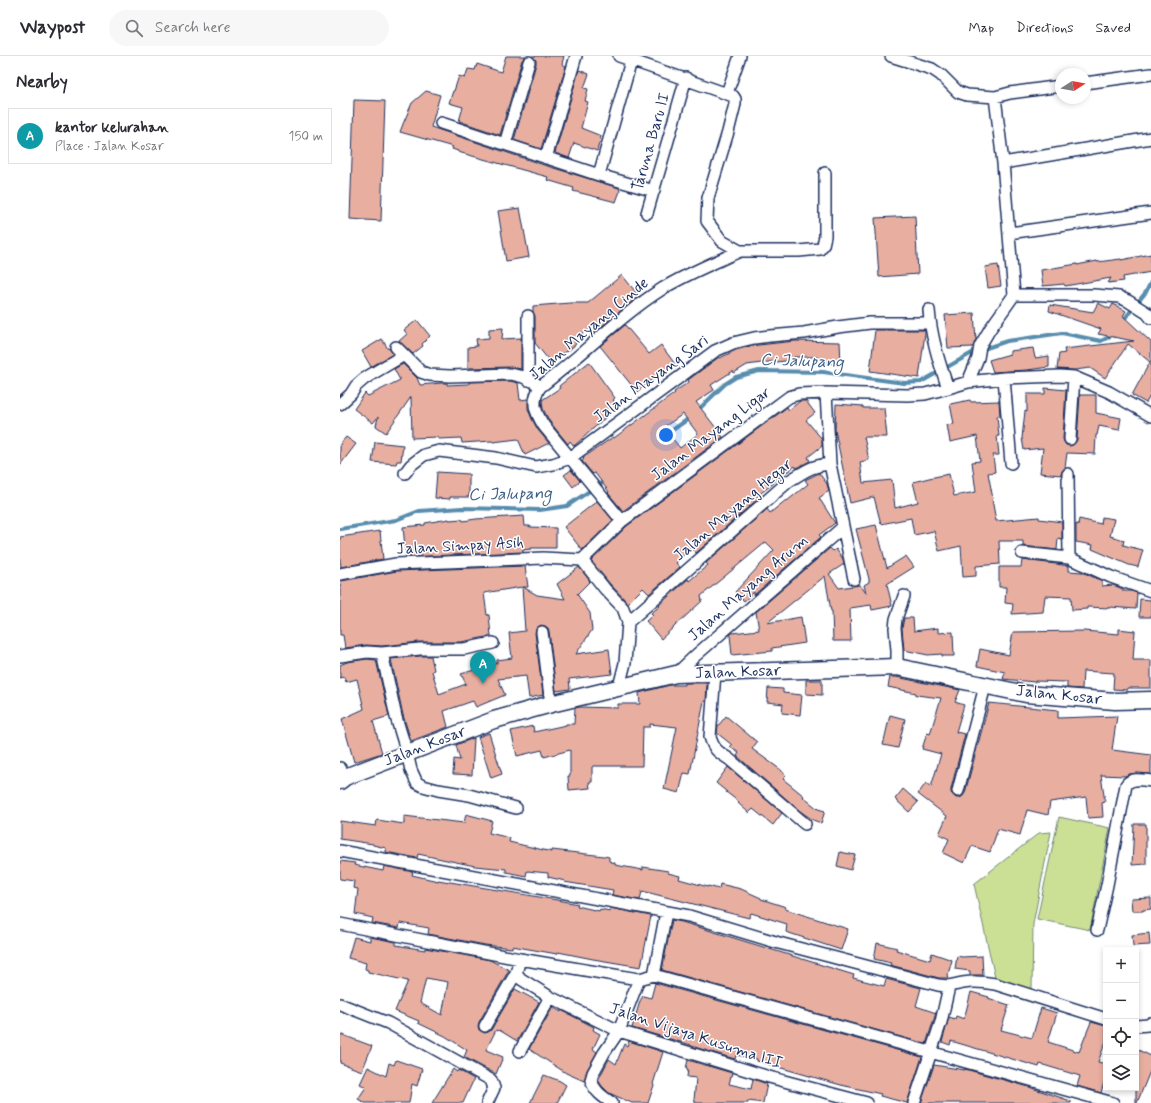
<!DOCTYPE html>
<html lang="en">
<head>
<meta charset="utf-8">
<style>
	:root { --surface:#fff; --page:#f7f7f7; --text:#2b2b33; --muted:#7c7c81; --line:#e1e1e2; --accent:#d93025 }
	body { margin:0; font-family:Mynerve,sans-serif; background:var(--page); color:var(--text) }
	.controls { position:absolute; right:12px; bottom:12px; display:grid; overflow:hidden; border-radius:0px; box-shadow:0 2px 6px #0003 }
	.controls button { width:36px; height:36px; display:grid; place-items:center; padding:0; border:0; border-bottom:1px solid var(--line); background:var(--surface); color:var(--text); font:20px sans-serif }
	.compass { position:absolute; left:715px; top:12px; width:36px; height:36px; border-radius:50%; background:var(--surface); box-shadow:0 2px 6px #0003; rotate:79deg }
	.you { position:absolute; left:326px; top:379px; width:14px; height:14px; margin:-10px; border:3px solid #fff; border-radius:50%; background:#1a73e8; box-shadow:0 0 0 6px #1a73e833 }
	.badge { display:grid; place-items:center; width:26px; height:26px; border-radius:50%; background:var(--accent); color:#fff; font-size:13px; font-weight:700 }
	.pin { position:absolute; translate:-50% -33px; filter:drop-shadow(0 1px 2px #0008) }
	.pin::after { content:''; position:absolute; top:21px; width:14px; height:12px; background:inherit; clip-path:polygon(0 0,100% 0,50% 100%) }
	.list { margin:0; padding:0; list-style:none }
	h2 { display:flex; justify-content:space-between; align-items:center; height:52px; margin:0; padding:0 16px; font-size:17px }
	h2 small { font-size:13px; font-weight:400; color:var(--muted) }
	.list li { display:grid; grid-template-columns:26px 1fr auto; gap:12px; align-items:center; box-sizing:border-box; height:56px; margin:0 8px 8px; padding:0 8px; border:1px solid var(--line); border-radius:0px }
	.list b { display:block; font-size:15px; white-space:nowrap }
	.list p { margin:0; font-size:13px; white-space:nowrap; color:var(--muted) }
	.list em { font-size:13px; font-style:normal; color:var(--muted) }
	.icon { flex:none; width:22px; height:22px; fill:none; stroke:currentColor; stroke-width:2; stroke-linecap:round; stroke-linejoin:round }
	.map { position:relative; flex:none; width:811px; height:1047px; overflow:hidden }
	header { display:flex; align-items:center; gap:24px; box-sizing:border-box; height:56px; padding:0 20px; background:var(--surface); border-bottom:1px solid var(--line) }
	header strong { font-size:19px }
	nav { display:flex; gap:22px; margin-inline-start:auto; font-size:14px }
	.search { width:280px; height:36px; background:var(--page); display:flex; align-items:center; gap:10px; box-sizing:border-box; padding:0 14px; border-radius:22px; color:var(--muted); font-size:15px }
	main { display:flex }
	aside { flex:1; background:var(--surface) }
	.map>svg:first-child { display:block }
	.green { fill:#cbe095; stroke:#73887a }
	.lines { fill:none; stroke-linecap:round; stroke-linejoin:round }
	.stream { stroke:#598dae; stroke-width:4 }
	.building { fill:#e8afa1; stroke:#1b2f5e; fill-rule:evenodd }
	.street-casing { stroke:#1b2f5e; stroke-width:14 }
	.secondary-casing { stroke:#1b2f5e; stroke-width:19 }
	.street { stroke:#fff; stroke-width:11 }
	.secondary { stroke:#fff; stroke-width:16 }
	.labels { text-anchor:middle; dominant-baseline:central; stroke-width:3; stroke-linejoin:round; paint-order:stroke }
	.street-label { font-size:16px; fill:#1b2f5e; stroke:#fff }
	.water-label { font-size:17px; font-style:italic; fill:#3a5e86; stroke:#fff }
</style>
</head>
<body>
<header>
<strong>Waypost</strong>
<div class="search"><svg class="icon" aria-label="search" viewBox="0 0 24 24"><circle cx="10" cy="10" r="6"/><path d="M15 15l6 6"/></svg>Search here</div>
<nav><a>Map</a><a>Directions</a><a>Saved</a></nav>
</header>
<main>
<aside>
<h2>Nearby<small></small></h2>
<ul class="list">
<li><span class="badge" style="background:#0f9aa8">A</span><div><b>kantor kelurahan</b><p>Place · Jalan Kosar</p></div><em>150 m</em></li>
</ul>
</aside>
<div class="map">
<svg width="811" height="1047" viewBox="0 0 811 1047">
	<rect width="100%" height="100%" fill="#fff"/>
	<filter id="ink" filterUnits="userSpaceOnUse"><feTurbulence type="fractalNoise" baseFrequency=".025" numOctaves="2"/><feDisplacementMap in="SourceGraphic" scale="8" xChannelSelector="R" yChannelSelector="G"/><feConvolveMatrix kernelMatrix="1 2 1 2 8 2 1 2 1" color-interpolation-filters="sRGB"/></filter>
	<g filter="url(#ink)">
		<path class="green" d="M719,761l51,11 -20,102 -53,-11z
			M711,776l-18,92 -1,64 -34,3 -24,-107 65,-51z"/>
		<g class="lines">
			<path class="stream" d="M782,266l24,-30 5,-10
				M357,355l28,-27 11,-7 23,-6 64,1 81,11 17,-1 51,-29 35,-12 55,-8 39,8 8,-4 3,-4
				M324,380l27,-19
				M0,473l56,-9 23,-9 43,-3 78,2 27,-4 39,-26"/>
		</g>
		<path class="building" d="M166,0h20l-4,4 -22,75 -41,-14 4,-14 -14,-4 4,-12h1l5,-15 6,2 3,-9 7,1 2,-6 24,8z
			M192,0h32l-2,8 4,2 -25,83 -27,-9 22,-76v-4z
			M239,14l10,4 -5,14 4,1 -3,12 3,1 -7,26 20,8 -4,15 -23,-8 -5,15 -14,-5z
			M86,35l14,4 -9,32 113,38 75,23 1,3 -4,11 -43,-11 1,-3 -27,-8 1,-3 -90,-25v-1l-6,-2 1,-2 -53,-15 3,-8 9,-21z
			M14,44l31,1 -4,120 -31,-2z
			M180,152l9,49 -23,4 -8,-50z
			M575,160l3,58 -39,3 -4,-59z
			M811,198v18l-28,5 1,4 -16,2 3,-5 -46,8 -1,-2 -21,2 -2,-16 36,-6v1l20,-4v1l24,-3v1z
			M658,209l3,21 -13,2 -3,-21z
			M282,219l17,21 -48,39 -4,-5 -13,10 2,4 -9,8 -1,-1 -15,12 -16,-20v-27l-2,-4v-6l37,-3h18z
			M758,247l12,6 3,-5 13,7 -3,5 28,26v52l-5,9 -14,-8 18,-33 -22,-18 -23,34 -15,-10 -15,2 -18,-1 2,-15 6,-1 -1,-4 70,-8 -36,-7 3,-5 -52,-18 1,-6 43,7z
			M634,257l2,27 -3,7 -25,1 -3,-33z
			M77,264l13,16 -8,8 1,2 -10,8 -14,-13 8,-7 -3,-4z
			M285,269l24,29 12,-9 14,19 -13,9 -10,8 -1,-1 -14,12 -37,-46z
			M163,272l-1,11 19,-1v31l-10,-2 -43,1v-21l9,-1 -1,-7 13,-1v-9z
			M535,274h50v3l-6,45 -49,-7z
			M42,283l6,10 1,-1 4,6 -22,13 -9,-16z
			M455,285l45,1 1,21 -24,1v-7h-23v3l-18,2v-1l-29,4 -13,8 -1,-2 -22,14 3,5 -18,12 27,35 -100,74 -15,-18 1,-1 -14,-19 -2,1 -2,-2 -9,-11 2,-2 -1,-1 30,-21 1,1 61,-45 -1,-1 15,-10 -1,-2 31,-23 1,1 16,-8 14,-4zM343,358l15,20 -18,14 -15,-19 -1,-2z
			M693,292l2,10 14,-2v11l-22,3 -34,2 -4,-12 21,-6v-3z
			M249,306l26,36 -2,2 3,4v4l-42,38 -4,-5 -2,3 -18,-22 -7,-13 -1,-9 18,-12 -1,-2z
			M63,308l14,14 3,7 21,-2h6v2l22,-1v-2l41,-1 8,2 2,17 8,-1v10l4,10 6,11 11,13 -24,12 -7,-16 -25,3 -1,-1 -30,2 -1,-5 -23,1v-2l-26,1 -1,-41 -25,36 -10,-7 2,-9 -5,6 -19,-14 11,-16 3,3 32,-16 -6,-11z
			M705,332l21,2 -3,49 1,3 2,3 4,1 3,-1 4,-5 3,-45h16v18l25,5 -2,12 -20,-4 -2,9h-1l-1,19 -28,-1 -2,15 -3,3 -1,4 -21,-2 3,-25 -19,2 -2,-12 3,-27 2,1v-18h18z
			M630,344l1,2 28,-1 1,15h-3l2,20h-2l2,19h-6l2,17 -7,1 5,26h-1l4,22 43,-4v2l23,3v17l-4,-1 -1,12 -34,-4v-5h-24l1,23 -24,2v10l-13,1 -2,-31 -22,5 -5,-20 -20,4 -3,-17 -30,6 -7,-27 -24,6 -15,-73 1,-26 27,2v2h21l3,29h-23l5,23 -9,2 3,21 29,-3 3,28 23,-6 -5,-20 16,-4 20,-4 5,22 22,-4 -4,-30 8,-1 -3,-25 -27,6 -3,-17 7,-1 -4,-20z
			M460,345h6l9,12 -9,7 16,19v7l-14,11 2,4 -14,7 -1,-2 -22,16 1,1 -17,13 2,2 -63,55 -5,-6 -15,16 4,4 -31,27 -6,-6 -15,15 -18,-19 -19,-23 36,-35 155,-115 5,-4 2,3z
			M6,381l10,7 -16,21v-21z
			M35,386l28,3 -2,16h-4l-1,3 -24,-2z
			M231,414l9,11 -7,6 -9,-12z
			M97,416l32,2v23h-19v2l-15,-1z
			M479,417l8,11 2,7 -10,7 16,25 -16,12 2,2 -67,58v-3l-10,9 -9,-9 39,-42 -8,-8 -65,54 1,5 -41,38 -15,-18 7,-6 -2,-2 9,-7 -1,-1 29,-26 1,2 19,-16 -2,-2 61,-54 3,4 16,-13 1,1 21,-17 -3,-4z
			M257,445l16,19 -31,30 -18,-23z
			M184,460l1,10h5v1l26,1v20h-25v1l-8,1v2l-117,5 -3,-30 22,-2v-2l24,-4v1l13,-1 1,2 13,-2z
			M762,461l12,2 -4,17 14,4 -1,5 20,5 -5,17 -9,-2 -37,-16 1,-4 -17,-3v-18l2,1 1,-6 22,5z
			M536,469l11,43 19,-12 8,11 -27,17 5,22 -20,4 -1,-5 -21,3 1,33h-18l-1,-30h-1l-6,-35 -58,47 34,-6 4,26 -33,5v3l-40,4 -2,-20 2,-2 27,-3 -3,-18 74,-64 3,3 3,-2 7,10 1,5 -15,10 10,14 21,-3 6,8 -2,-8 5,-3v-3l-13,-50z
			M40,475l3,28 -42,8 -1,-8v-22z
			M682,504l34,4 13,2v5l13,1 20,9v5l11,-1 10,4v2h8l6,2 -1,16 -26,-2v1l-23,-1v2l-15,1 -1,-13 -26,-1 -2,16 -31,2 1,-10 -8,-1 1,-16h-7v-20h22z
			M185,510l3,21h-5l14,8 28,4 -8,-15 22,-17 11,14 -13,13 13,19 2,17 -16,24 33,-5 3,25 -43,5 1,10 -14,2 -7,-60 -1,-3 -3,-2 -4,-1 -5,4 -1,4 8,62 -14,3 -3,-22 -28,3 7,16 -29,12 -3,-6 -29,10 4,16 -37,14 -8,-26 -12,-56 29,-3h11l3,14 -2,1 7,23 27,-10 -5,-10 36,-11v-3l15,-2 -3,-25 16,-2 -3,-44 -38,6 3,22h2l2,21 -30,6h-42l-37,4 -16,-1 -21,3 -2,-13h-3v-50h1v-4l56,-10z
			M800,543l11,1v17h-12z
			M564,562h9l1,13 24,-3v5l15,-1 1,24h-12v-2l-14,1 -24,-5 -2,-22z
			M779,573l16,2 -2,29h18v28h-24v2l-14,-1 1,-16 -31,-2 -1,18 -15,-1v-6l-32,-1v1l-32,-3 2,-7 -28,-6 3,-17 29,6 4,-23 71,-1 35,3z
			M27,603l9,1 13,56 -16,5 9,32 -28,9 -12,-43 22,-10 -7,-30 -11,3 -2,-5 -4,1v-13l7,-3z
			M550,621h6l64,13 -5,12 9,3 -8,27 9,2 -14,55v4l5,5h4l3,-2 2,-3 24,-90 69,7v8l59,-2 -5,34 39,5v19l-14,-1 -8,1 -4,2 -24,-1 4,27 -3,1 1,14 -15,1 -2,-21 -36,5 -2,13 -21,-5 -7,25 -22,-6 -8,23 -18,-6 -8,17 -21,-10 6,-14 -10,-5 8,-18 -29,-22 8,-11 5,4 10,-33 -19,-5 5,-16 3,1 11,-36 -25,-3v-2l-28,-6z
			M466,624h16v15l-16,-1z
			M345,627h22l-1,18h-2l-14,73 -6,-1 -5,20 -15,-4 13,-62 -27,-3v3h-7l-1,39h-49l-1,1v15h-3l1,6 -21,2 -1,-14h2v-26l-26,7 -2,-7 -25,6 -6,-25 22,-5 1,6 32,-7v-1h8l1,-16 5,-1 38,1v-4h22l-1,-11 31,-8h15z
			M428,632l15,1v4l19,2 -2,20 -18,-2 1,-9 -16,-2z
			M550,659l15,4 -7,29 -15,-3z
			M386,660l31,26 -5,7 29,21 5,6 -3,3 21,17 -1,1 15,12 7,2 -4,12 -8,-3 -13,-9 -63,-55 2,-3 -9,-6 2,-2 -15,-12 1,-7z
			M149,677l13,41 -11,4 -13,-41z
			M134,682l-2,37 -19,-1 1,-15 6,1 -4,-15z
			M388,711l54,46 -9,12 -20,-16 -4,4 -11,-10 1,-1 -13,-10h1l-11,-9z
			M563,733l15,13 -9,10 -14,-13z
			M126,758l26,7 -3,12 21,5 -1,4 43,10v-2l52,6 5,1v4l6,2v2l28,5v-3l25,4v2l12,3 -1,3 29,8v-1l11,3 1,-5 21,5 20,9v1l25,8 -1,2 63,20 -7,21 -55,-18 1,-8 -36,-11 -2,5 -107,-27 -2,9 -28,-5 1,-5 -49,-8 1,-1 -17,-4v-4l-21,-2 -1,5 -20,-4v-3l-31,-3 -57,-12 -1,4 -31,-6v-4l-13,-3v-1l-33,-5v-18l36,5 1,-6 27,4v-8l60,7z
			M794,768h12v40l-14,1z
			M500,796l15,3 -4,15 -14,-4z
			M0,805l15,2 -1,2 29,6 1,-5 29,6 -1,3 26,6v-1l125,21 15,3 -1,2 22,5 1,-2 10,2v-3l41,8 -10,51 -48,-8 -35,-7 -1,2 -45,-8v2l-27,-3 -57,-11 1,-6 -29,-5 -1,5 -27,-5 1,-5 -18,-4 3,-25 -5,-1 1,-7 -14,-2z
			M811,842v11l-8,1v1h-11l-1,-12z
			M332,864l10,2 172,53 -1,3 31,8 2,-7 35,9 -5,18 20,7 -10,31 -264,-74z
			M809,877l1,12 -17,1 -1,-11z
			M14,881l16,4v-4l26,5v3l29,5v-2l65,12 19,10 -30,52 -1,4 1,4 6,3 3,-1 3,-2 24,-41 24,13 -22,39 -18,-11 -1,1 -2,-1 -10,20 17,7 -7,17 -32,-17 3,-7 -22,-14 -27,-13 1,-2 -24,-10 13,-30 -40,-9v-2l-3,-1 1,-6 -18,-5zM86,922l22,4 -6,33 -22,-12z
			M537,887l20,5 -1,2 34,10 2,-7 20,7 -5,18h-8l-49,-13 1,-2 -17,-4z
			M617,900l5,1 20,-1 1,19h-13v-4l-15,-2z
			M315,927l267,74 -15,46 -27,-7 1,-2 -40,-9 -84,-24v-2l-21,-4 -1,4 -44,-13v-1l-59,-17 8,-27 3,-5 8,2z
			M631,936l18,5 -1,1 21,7 -8,25 31,8 9,-30 16,5 -9,29 31,10 12,-30 15,4v15l-8,21 8,2v11l-5,18 -24,-7 3,-10 -40,-12 -1,3 -88,-26 -1,4 -8,-3 7,-25 6,2 1,-3 8,3z
			M213,951l8,5v-2l33,17 -1,3 7,4 -7,15 4,3 -10,18 -3,11 -18,-8 -37,-24z
			M0,978l32,12 -10,25 -22,-8z
			M289,985l34,11 -10,32 1,1 -6,18h-16l-23,-10 -7,-7 -4,-6 11,-21 7,5 8,-20 3,2z
			M796,993l15,7v13l-14,34h-1z
			M56,1004l26,9 -5,17 -5,-2 -3,19h-44l-7,-4 8,-12 -6,-3 8,-17 18,9 3,-13 5,2z
			M348,1004l44,13 -3,11 22,5 2,-10 14,5 -4,19 -15,-2v2h-53v-3h-1l2,-22 -9,-1 1,-8 -2,-1z
			M594,1009l31,5v-1l64,18 42,14v2h-150z
			M113,1013l4,3 1,-2 16,9 -11,24h-31z
			M204,1019l16,6 6,4 -9,18h-27z"/>
		<g class="lines">
			<g class="street-casing">
				<path id="street" d="M279,0l114,40 2,3v5l-7,28 -20,66 -1,23 15,20 18,10h59l21,-2 3,-4 2,-9v-63
					M551,0l41,13 9,6 17,17 9,3 28,2 15,-4 51,-7
					M745,27l66,-9
					M387,37l13,-37
					M101,67l158,52 55,16
					M165,88l24,-82
					M206,102l30,-102
					M663,107l148,-25
					M259,119l32,-114
					M307,157l39,-135
					M669,177l142,-20
					M674,239h80l25,2 9,4 19,12 4,5
					M589,254c2,27 10,53 19,78
					M188,260v64
					M56,291l25,25 9,3 20,1 61,-2 12,3 11,5 6,5
					M664,322l7,85
					M628,326l10,-24 2,-12 10,-17 24,-34 -11,-132 -8,-66
					M486,337l82,2 17,-1 23,-6 20,-6 36,-4 56,-2 14,1 35,15 42,24
					M0,348l11,-10 5,-8 8,-7 8,-5 32,-19
					M730,383l4,-62
					M65,417l6,-8 13,-10 15,-4 57,7 40,9 17,-3 17,-6 145,-107 18,-8 21,-5 16,-2 34,-3 34,-6 32,-4h60
					M728,418l1,84
					M282,465l-78,-95c-9,-14 -13,-24 -4,-39 42,-31 78,-70 122,-98 24,-15 52,-26 78,-38
					M682,497l47,5 42,19 40,14
					M242,504l40,-39 167,-124 10,-3 27,-1 4,71
					M242,504l23,29 18,19 5,14 -3,41 -6,24
					M0,518l56,-10 147,-6 39,2
					M288,566l161,-141c15,-9 23,-16 41,-17l24,115
					M202,576l9,72
					M42,597l14,64 11,36 4,17 6,13 6,3 15,4 31,5 47,13
					M0,600l27,-4 15,1 38,-4h44l29,-6
					M557,611v-17l-2,-22 1,-9 8,-23
					M375,617l-5,64c4,13 8,15 19,22l76,65
					M336,618l19,-18 148,-129
					M0,712l5,9
					M618,735l27,-105
					M0,795l349,65 90,27 159,42c13,2 13,0 25,-2 11,-2 21,-1 32,1l111,35
					M0,868l180,35 100,17 19,3 15,-4 459,128
					M757,874l10,-45 19,-100c5,-8 17,-5 25,-4
					M180,903l-4,14 5,6 8,5 21,13 69,34 150,46 98,26
					M314,919l12,-63
					M0,948l48,19 103,57 3,8 -7,15
					M145,970l31,-53
					M796,970l12,-1 3,-2
					M180,995l30,-54
					M272,1047c-9,-6 -18,-12 -21,-23l2,-7 11,-20 15,-22 20,-52
					M574,1047l27,-81 8,-35"/>
			</g>
			<g class="secondary-casing">
				<path id="secondary" d="M0,725l5,-4 149,-57 57,-16 125,-30 221,-7 129,27 89,7 36,-1"/>
			</g>
			<use href="#street" class="street"/>
			<use href="#secondary" class="secondary"/>
		</g>
	</g>
	<g class="labels">
		<g class="street-label">
			<text transform="translate(311 86) rotate(-74)">Taruna Baru II</text>
			<text transform="translate(249 273) rotate(-40)">Jalan Mayang Cinde</text>
			<text transform="translate(311 323) rotate(-36)">Jalan Mayang Sari</text>
			<text transform="translate(371 378) rotate(-37)">Jalan Mayang Ligar</text>
			<text transform="translate(393 454) rotate(-40)">Jalan Mayang Hegar</text>
			<text transform="translate(120 490) rotate(-3)">Jalan Simpay Asih</text>
			<text transform="translate(408 532) rotate(-41)">Jalan Mayang Arum</text>
			<text transform="translate(398 616) rotate(-2)">Jalan Kosar</text>
			<text transform="translate(719 639) rotate(6)">Jalan Kosar</text>
			<text transform="translate(85 690) rotate(-21)">Jalan Kosar</text>
			<text transform="translate(356 980) rotate(18)">Jalan Vijaya Kusuma III</text>
		</g>
		<g class="water-label">
			<text transform="translate(462 305) rotate(2)">Ci Jalupang</text>
			<text transform="translate(170 438) rotate(-1)">Ci Jalupang</text>
		</g>
	</g>
</svg>
<div class="controls">
<button>+</button>
<button>−</button>
<button><svg class="icon" aria-label="locate" viewBox="0 0 24 24"><circle cx="12" cy="12" r="6"/><path d="M12 2v4M12 18v4M2 12h4M18 12h4"/></svg></button>
<button><svg class="icon" aria-label="layers" viewBox="0 0 24 24"><path d="M12 4l9 5-9 5-9-5zM3 14l9 5 9-5"/></svg></button>
</div>
<svg class="compass" viewBox="-18 -18 36 36"><path d="M0-13l5 13h-10z" fill="#e53935"/><path d="M0 13l5-13h-10z" fill="#7c7c81"/></svg>
<div class="you"></div>
<div class="pin badge" style="left:143px;top:628px;background:#0f9aa8">A</div>
</div>
</main>
</body>
</html>
